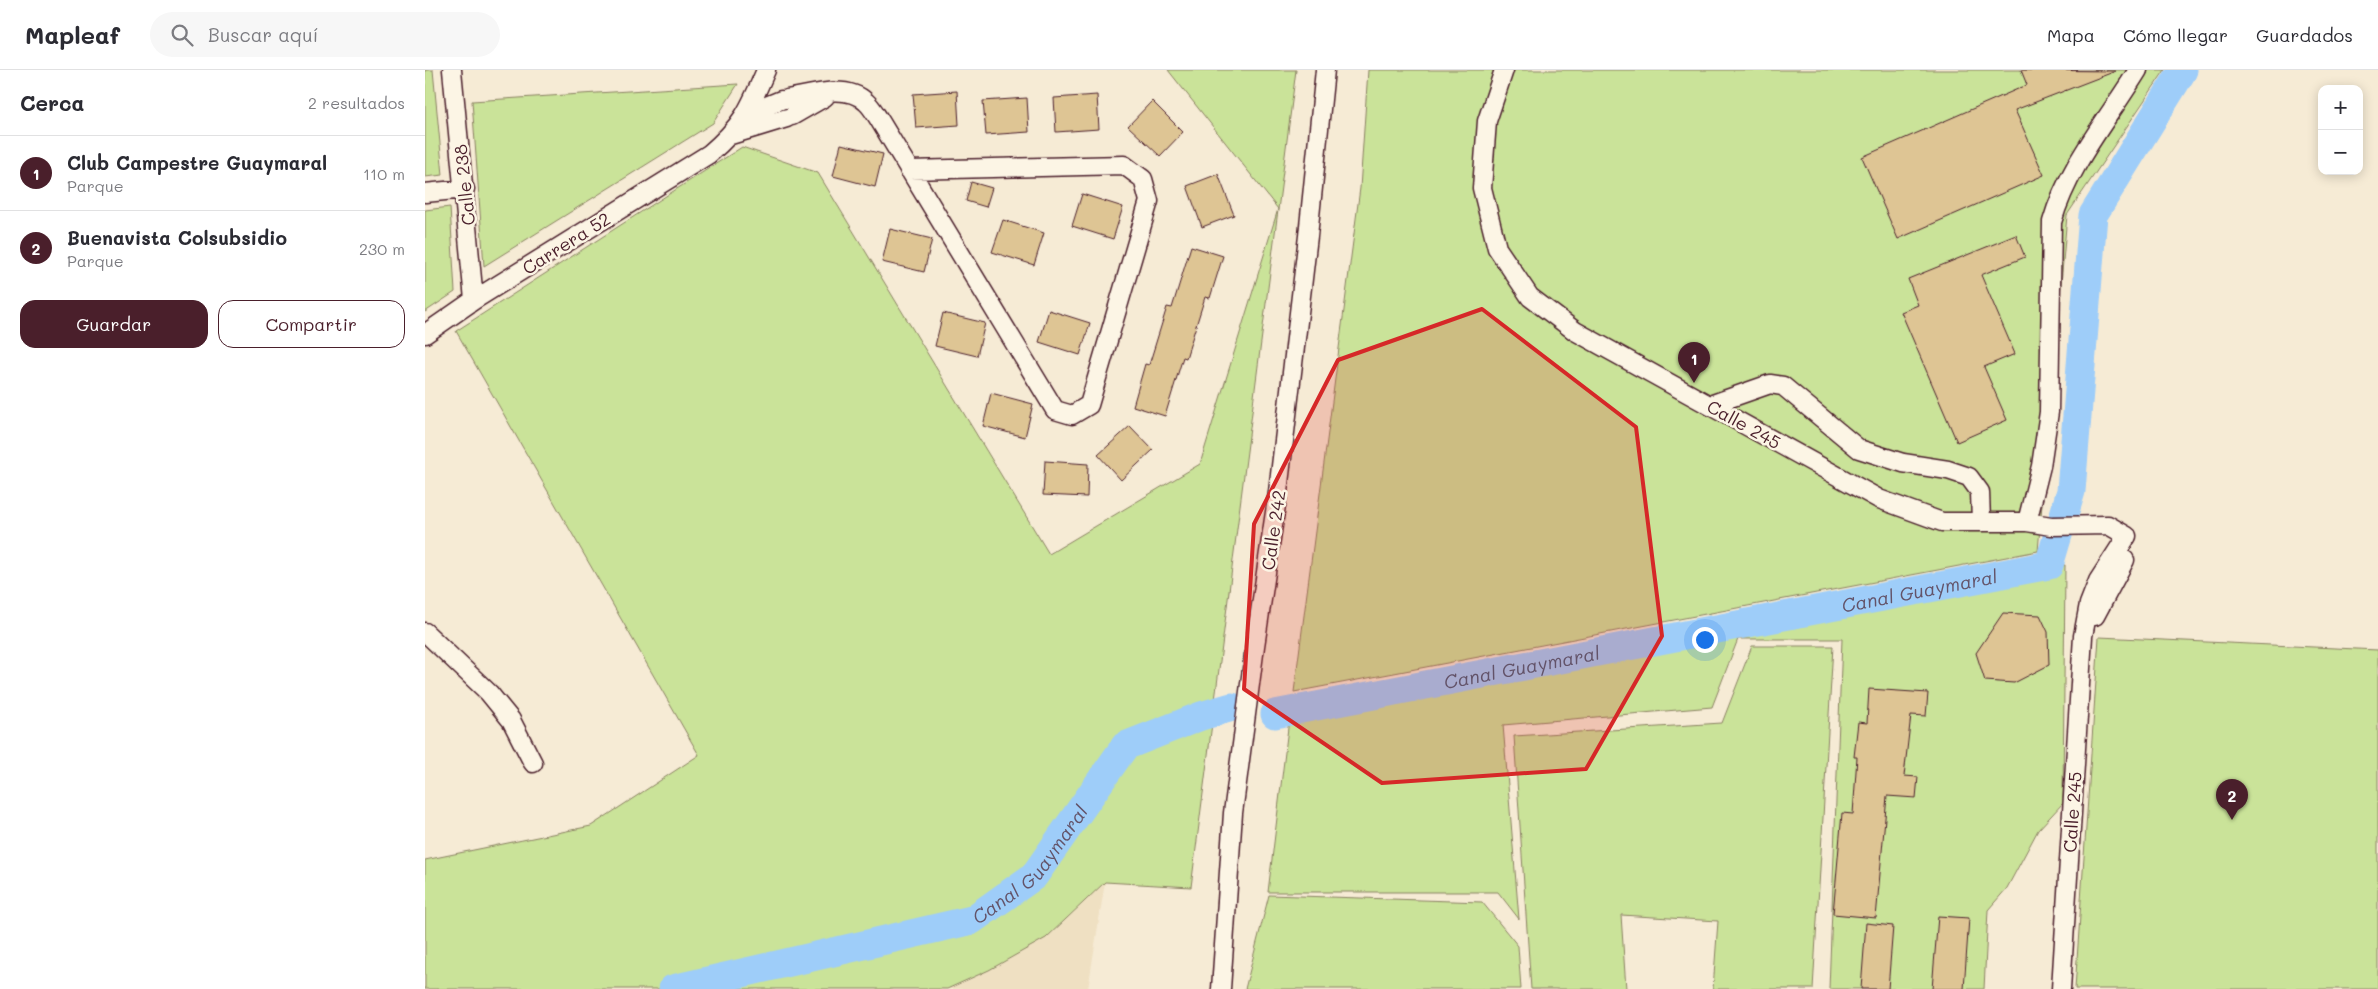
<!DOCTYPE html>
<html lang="es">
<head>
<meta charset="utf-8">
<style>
	:root { --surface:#fff; --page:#f7f7f7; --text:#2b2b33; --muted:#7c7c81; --line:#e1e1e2; --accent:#4a1f2b }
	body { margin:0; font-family:Mali,sans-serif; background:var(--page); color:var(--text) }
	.controls { position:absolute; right:15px; top:15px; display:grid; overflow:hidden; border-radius:10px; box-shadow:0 2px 12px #0003 }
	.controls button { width:45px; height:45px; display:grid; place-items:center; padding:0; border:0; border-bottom:1px solid var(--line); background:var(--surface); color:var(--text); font:25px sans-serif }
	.you { position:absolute; left:1279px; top:569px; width:18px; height:18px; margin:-12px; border:4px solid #fff; border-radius:50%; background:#1a73e8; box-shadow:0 0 0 8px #1a73e833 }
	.badge { display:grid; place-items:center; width:32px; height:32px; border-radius:50%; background:var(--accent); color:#fff; font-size:16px; font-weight:700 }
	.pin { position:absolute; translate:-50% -41px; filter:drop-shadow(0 1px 2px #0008) }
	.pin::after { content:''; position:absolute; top:26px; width:18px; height:15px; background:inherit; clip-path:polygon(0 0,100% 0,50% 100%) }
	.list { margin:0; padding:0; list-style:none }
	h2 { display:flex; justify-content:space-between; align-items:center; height:65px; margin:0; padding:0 20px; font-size:21px }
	h2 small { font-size:16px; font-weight:400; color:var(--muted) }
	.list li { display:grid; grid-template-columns:32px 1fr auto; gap:15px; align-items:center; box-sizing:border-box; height:75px; padding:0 20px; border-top:1px solid var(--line) }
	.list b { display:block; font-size:19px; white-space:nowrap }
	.list p { margin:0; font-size:16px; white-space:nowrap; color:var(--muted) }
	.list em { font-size:16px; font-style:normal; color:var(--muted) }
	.actions { display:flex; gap:10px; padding:15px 20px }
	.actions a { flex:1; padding:11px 0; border:1px solid var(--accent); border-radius:15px; text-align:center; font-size:18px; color:var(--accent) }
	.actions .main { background:var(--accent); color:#fff }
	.icon { flex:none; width:28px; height:28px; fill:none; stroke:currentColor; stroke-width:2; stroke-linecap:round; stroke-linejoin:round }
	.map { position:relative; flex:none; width:1953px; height:919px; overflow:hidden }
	header { display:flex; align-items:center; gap:30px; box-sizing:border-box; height:70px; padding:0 25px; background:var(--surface); border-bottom:1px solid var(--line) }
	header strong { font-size:24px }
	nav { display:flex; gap:28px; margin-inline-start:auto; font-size:18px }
	.search { width:350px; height:45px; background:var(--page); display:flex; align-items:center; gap:12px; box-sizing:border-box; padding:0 18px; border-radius:28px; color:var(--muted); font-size:19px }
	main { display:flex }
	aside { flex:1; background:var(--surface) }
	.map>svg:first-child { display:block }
	.built { fill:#efe0c2 }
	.green { fill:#cae399; stroke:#8a8162 }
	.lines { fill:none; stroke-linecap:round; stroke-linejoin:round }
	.river { stroke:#9ecdf9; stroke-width:29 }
	.building { fill:#dec594; stroke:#4a1f2b }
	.minor-casing { stroke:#4a1f2b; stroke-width:21 }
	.minor { stroke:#fcf5e5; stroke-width:18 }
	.marked { fill:#d62828; fill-opacity:0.2; stroke:#d62828; stroke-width:4; stroke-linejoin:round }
	.labels { text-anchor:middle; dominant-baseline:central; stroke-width:5; stroke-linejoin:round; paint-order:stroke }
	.street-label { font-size:18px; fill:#4a1f2b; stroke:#fcf5e5 }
	.water-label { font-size:19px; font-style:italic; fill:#635369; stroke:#fcf5e5 }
</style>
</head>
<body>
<header>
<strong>Mapleaf</strong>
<div class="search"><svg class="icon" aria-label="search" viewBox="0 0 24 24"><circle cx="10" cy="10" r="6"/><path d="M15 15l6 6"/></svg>Buscar aquí</div>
<nav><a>Mapa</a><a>Cómo llegar</a><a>Guardados</a></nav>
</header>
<main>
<aside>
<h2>Cerca<small>2 resultados</small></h2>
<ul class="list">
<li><span class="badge">1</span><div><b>Club Campestre Guaymaral</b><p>Parque</p></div><em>110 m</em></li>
<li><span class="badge">2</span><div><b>Buenavista Colsubsidio</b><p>Parque</p></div><em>230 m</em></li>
</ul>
<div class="actions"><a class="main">Guardar</a><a>Compartir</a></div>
</aside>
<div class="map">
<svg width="1953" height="919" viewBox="0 0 1953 919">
	<rect width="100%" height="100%" fill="#f6ebd5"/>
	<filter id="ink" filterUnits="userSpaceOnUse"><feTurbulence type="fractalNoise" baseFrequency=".02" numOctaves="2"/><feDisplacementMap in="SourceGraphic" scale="10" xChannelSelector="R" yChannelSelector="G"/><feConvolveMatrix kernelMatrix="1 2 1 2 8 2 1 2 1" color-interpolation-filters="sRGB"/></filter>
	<g filter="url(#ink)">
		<path class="built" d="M680,812l-17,107h-141l42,-19 57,-32z"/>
		<path class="green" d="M0,0h8l10,105 -18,2z
			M743,0h128l-105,817 -86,-5 -59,56 -57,32 -42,19h-522v-129l166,-34 108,-71 -243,-424 286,-184 76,26 231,381 151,-90 78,-255z
			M943,0h797l-98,145 -29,336 -744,141 66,-504z
			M313,14l-25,39 -229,143 -12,-165z
			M25,137l5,85 -30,20v-102z
			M1640,495l-2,238 -25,27 -31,58 -19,22 -4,79h-155l13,-350h-104l-26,68 -209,18 16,194 -21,-27h-230l23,-189z
			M1674,567l279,13v339h-303z
			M1327,576h81l-20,343h-100l5,-68 -97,-6 5,74h-95l-17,-253 208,-13z
			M844,825l213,7 36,44 3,43h-276z"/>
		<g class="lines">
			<g class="river">
				<path id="s1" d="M850,644l774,-149 22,-74 22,-276 90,-145"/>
				<path id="s2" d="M248,919l299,-69 62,-44 91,-130 76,-30 31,-9"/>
			</g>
		</g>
		<path class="building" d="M1596,0l95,1 -101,39 29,65 -146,64 -36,-82 165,-72z
			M532,21l2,34 -43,3 -3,-34z
			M672,25l2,34 -43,3 -2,-34z
			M602,28l2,34 -43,3 -3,-34z
			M727,31l31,31 -23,24 -32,-30z
			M416,74l42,10 -8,33 -42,-11z
			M793,104l16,41 -32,12 -15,-41z
			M546,112l21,6 -6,19 -20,-6z
			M657,124l41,13 -10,32 -41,-13z
			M578,150l41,13 -10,32 -42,-13z
			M465,159l42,10 -8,33 -42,-10z
			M1591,165l9,22 -44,18 34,79 -31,13 23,53 -50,22 -56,-130 17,-7 -10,-26z
			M766,176l32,10 -13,42 -5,-1 -19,61 -3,-1 -18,59 -32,-10 12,-42 4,1 18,-58 5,1z
			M624,240l41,13 -10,32 -41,-13z
			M518,243l42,10 -8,33 -42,-10z
			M566,323l42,11 -8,33 -42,-11z
			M705,356l23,24 -32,30 -23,-25z
			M620,391l43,3 -1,33 -44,-2z
			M1578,543l37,2 8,17 1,33 -35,18 -29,-2 -9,-28z
			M1444,619l59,4 -2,23 -15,-1 -7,61 14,1 -2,21 -29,-2 -11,122 -43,-4 9,-101 11,1 4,-57h-3l4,-35 9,1z
			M1513,846l31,2 -5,71h-32z
			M1441,853l27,3 -5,63h-27z"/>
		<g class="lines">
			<g class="minor-casing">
				<path id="minor" d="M27,0l22,230
					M1079,0l-17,51 -5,67 15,60 33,49 45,34 304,168 63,23h85l24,4 57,-1 19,11 -29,45 -9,23 -6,32 -22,353
					M362,29c24,-4 60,-16 79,3 6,5 10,13 14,19l175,289 17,5 17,-10 60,-204 -6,-22 -19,-14 -215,5
					M322,44l34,-14
					M367,46l33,-19
					M306,65l56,-17
					M0,123l40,-4
					M0,264l49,-34 235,-146c33,-28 40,-44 57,-84
					M1285,335l60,-21 13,2 76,63 44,14 45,7 21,7 11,15 1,30
					M1602,452l14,-56 8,-54 3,-190c16,-56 56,-103 86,-152
					M1670,546l30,-56
					M0,562l64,61 22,27 22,43
					M796,919l12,-176 22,-167 23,-154 30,-256 17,-166"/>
			</g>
			<use href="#minor" class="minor"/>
		</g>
	</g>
	<path class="marked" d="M1057,239l154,118 26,209 -76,133 -204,14 -138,-94 10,-165 84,-164z"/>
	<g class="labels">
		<g class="street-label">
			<text transform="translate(39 115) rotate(-96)">Calle 238</text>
			<text transform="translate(141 173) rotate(-32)">Carrera 52</text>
			<text transform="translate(1319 354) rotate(29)">Calle 245</text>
			<text transform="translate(848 460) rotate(-82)">Calle 242</text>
			<text transform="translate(1647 742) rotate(-86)">Calle 245</text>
		</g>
		<g class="water-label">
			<text stroke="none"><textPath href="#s1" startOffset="656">Canal Guaymaral</textPath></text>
			<text stroke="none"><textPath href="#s1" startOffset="251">Canal Guaymaral</textPath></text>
			<text stroke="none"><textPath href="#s2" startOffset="388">Canal Guaymaral</textPath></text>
		</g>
	</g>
</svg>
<div class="controls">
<button>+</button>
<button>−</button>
</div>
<div class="you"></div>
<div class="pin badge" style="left:1269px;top:313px">1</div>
<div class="pin badge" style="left:1807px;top:750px">2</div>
</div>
</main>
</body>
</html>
